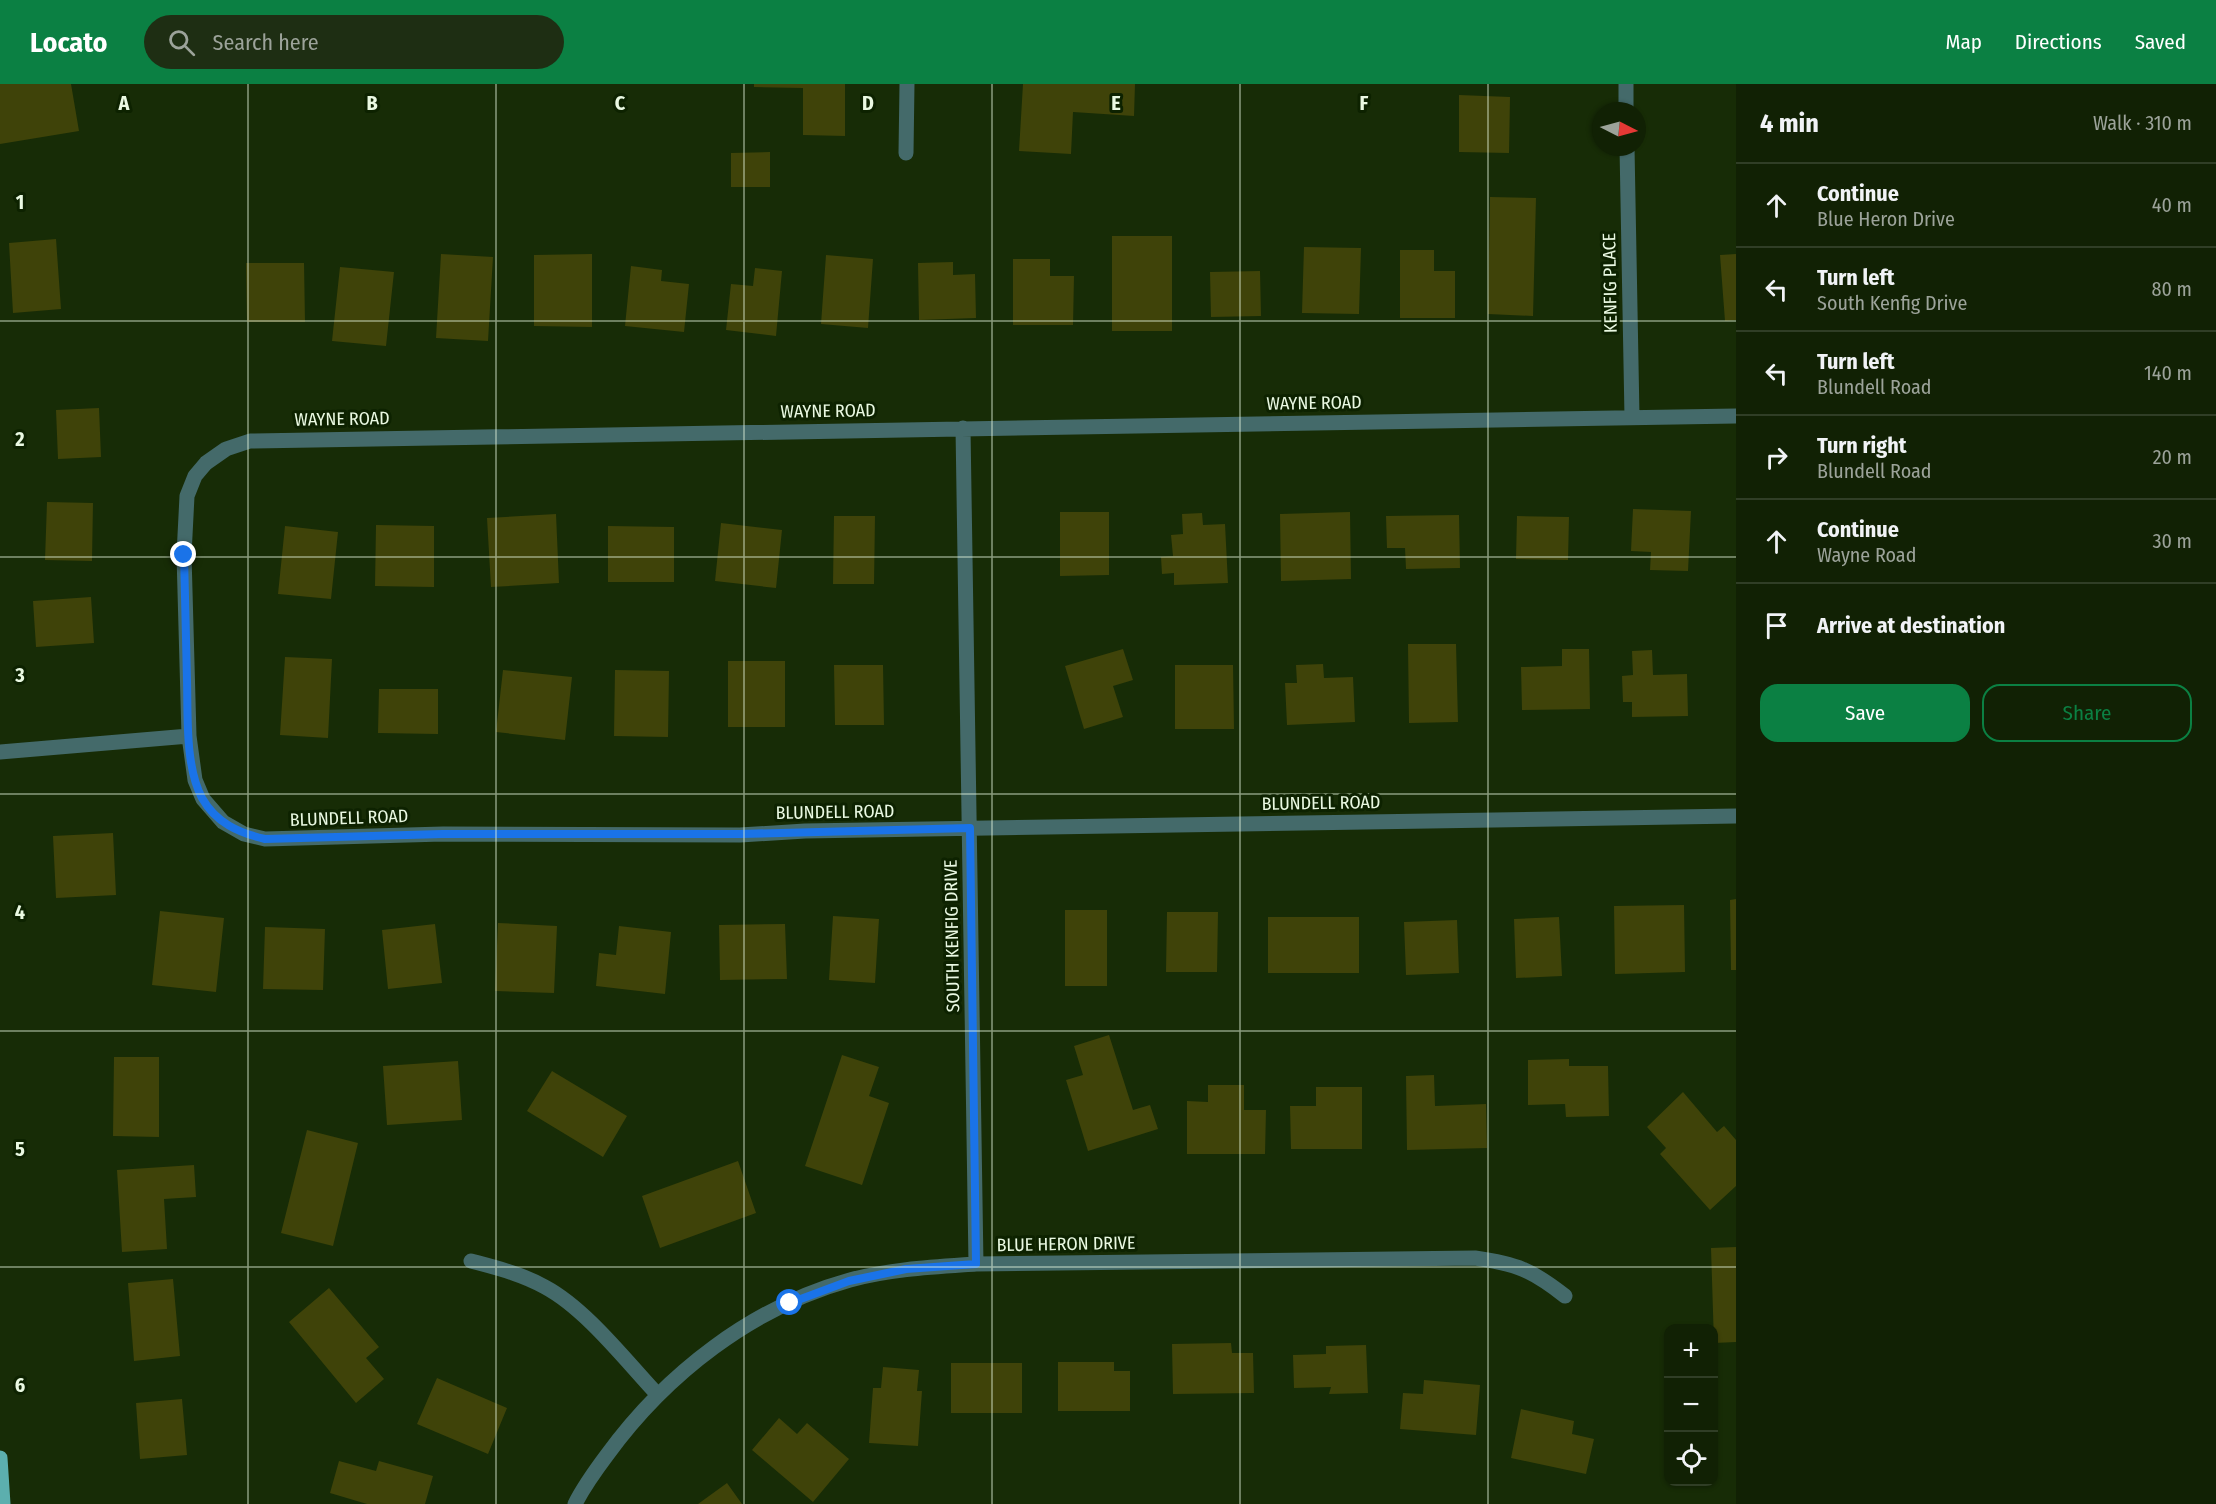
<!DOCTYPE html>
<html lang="en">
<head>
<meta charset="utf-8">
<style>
	:root { --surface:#112104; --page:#1e2e13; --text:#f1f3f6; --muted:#9ca39a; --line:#303e26; --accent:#0b8043 }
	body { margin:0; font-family:"Fira Sans Condensed",sans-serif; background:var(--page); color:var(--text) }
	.controls { position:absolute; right:18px; bottom:18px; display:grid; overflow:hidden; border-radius:12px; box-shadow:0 2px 4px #0004 }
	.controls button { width:54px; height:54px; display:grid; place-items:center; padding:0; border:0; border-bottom:2px solid var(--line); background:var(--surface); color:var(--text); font:30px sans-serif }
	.compass { position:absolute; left:1592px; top:18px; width:54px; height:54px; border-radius:50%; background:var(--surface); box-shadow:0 2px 4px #0004; rotate:96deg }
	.stop { position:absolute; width:18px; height:18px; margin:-14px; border:4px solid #1a73e8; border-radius:50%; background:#fff }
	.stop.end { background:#1a73e8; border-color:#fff; box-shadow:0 2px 6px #0008 }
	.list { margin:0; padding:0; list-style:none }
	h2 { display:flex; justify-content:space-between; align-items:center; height:78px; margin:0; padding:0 24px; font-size:26px }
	h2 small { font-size:20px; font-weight:400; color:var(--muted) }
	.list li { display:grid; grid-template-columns:39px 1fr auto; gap:18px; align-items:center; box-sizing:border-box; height:84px; padding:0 24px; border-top:2px solid var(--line) }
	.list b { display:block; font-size:22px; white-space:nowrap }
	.list p { margin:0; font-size:20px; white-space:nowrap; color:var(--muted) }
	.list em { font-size:20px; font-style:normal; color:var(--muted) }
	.actions { display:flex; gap:12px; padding:18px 24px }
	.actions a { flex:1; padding:14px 0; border:2px solid var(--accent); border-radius:18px; text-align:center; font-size:21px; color:var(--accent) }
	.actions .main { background:var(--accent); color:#fff }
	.icon { flex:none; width:33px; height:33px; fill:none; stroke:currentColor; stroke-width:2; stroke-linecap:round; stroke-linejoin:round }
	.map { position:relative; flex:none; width:1736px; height:1420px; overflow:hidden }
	header { display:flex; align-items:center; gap:36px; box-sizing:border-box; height:84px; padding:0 30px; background:var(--accent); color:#fff }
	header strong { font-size:28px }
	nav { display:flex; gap:33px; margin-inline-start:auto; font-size:21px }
	.search { width:420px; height:54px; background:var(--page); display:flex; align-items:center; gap:15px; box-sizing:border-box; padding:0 21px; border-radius:33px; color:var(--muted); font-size:22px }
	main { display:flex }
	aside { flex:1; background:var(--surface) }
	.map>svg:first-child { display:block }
	.building { fill:#3f4309 }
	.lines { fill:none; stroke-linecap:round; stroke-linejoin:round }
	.minor { stroke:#446a6a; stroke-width:15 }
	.major { stroke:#5cafae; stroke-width:15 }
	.route { stroke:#1a73e8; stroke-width:8 }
	.grid { fill:none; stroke:#eaf9e2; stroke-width:1.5; stroke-opacity:0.55 }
	.labels { text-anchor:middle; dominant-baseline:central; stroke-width:6; stroke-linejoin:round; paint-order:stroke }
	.street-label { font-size:18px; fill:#eaf9e2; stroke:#0d2200 }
	.grid-label { font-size:20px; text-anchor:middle; font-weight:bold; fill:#eaf9e2; stroke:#0d2200; stroke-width:6; stroke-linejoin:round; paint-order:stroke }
</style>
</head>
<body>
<header>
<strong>Locato</strong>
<div class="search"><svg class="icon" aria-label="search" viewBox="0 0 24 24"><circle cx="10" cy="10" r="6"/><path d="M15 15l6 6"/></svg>Search here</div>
<nav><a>Map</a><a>Directions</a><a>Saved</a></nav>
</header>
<main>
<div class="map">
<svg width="1736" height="1420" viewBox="0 0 1736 1420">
	<rect width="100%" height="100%" fill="#172c06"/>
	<path class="building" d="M0,0h71l8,47 -79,13z
		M754,0h91v52l-42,-1v-47l-49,-1z
		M1023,0h112l-1,32 -61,-4 -2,42 -52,-3z
		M1459,11l51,2 -1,56 -50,-1z
		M770,68v35h-39v-34z
		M1490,113l46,1 -3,118 -45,-2z
		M1112,152h60v95h-60z
		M56,155l5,70 -48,4 -4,-70z
		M1304,163l57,1 -2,66 -57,-1z
		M1400,166h34v21h21v47h-55z
		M441,170l52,3 -5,84 -52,-3z
		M592,170v73l-58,-1v-71z
		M1736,170v66l-11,1 -5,-66z
		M826,171l47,4 -5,69 -47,-4z
		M1013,175h37v17h24l-1,49h-60z
		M953,178v13l22,-1 1,44 -57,2 -1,-57z
		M246,179h58l1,59h-58z
		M631,182l31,4 -1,11 28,3 -5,48 -59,-6z
		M340,183l54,5 -8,74 -54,-5z
		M755,184l27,3 -6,65 -50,-6 5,-46 22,2z
		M1260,187l1,45 -50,1 -1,-45z
		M99,324l2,49 -43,2 -2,-49z
		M47,418l46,1 -1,58 -47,-1z
		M1633,425l58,2 -3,60 -38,-1 1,-18 -20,-1z
		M1060,428h49v63l-49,1z
		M1350,428l1,67 -70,2 -1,-67z
		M1202,429l1,12 22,-1 3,59 -54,2v-12l-12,1 -1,-17 12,-1 -2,-21 12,-1 -1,-20z
		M556,430l3,69 -68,4 -4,-69z
		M1459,431l1,53 -54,1 -1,-21h-18l-1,-32z
		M834,432h41l-1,68h-41z
		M1517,432l52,1 -1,43 -52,-1z
		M721,439l61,7 -6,58 -61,-7z
		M376,441l58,1v61l-59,-1z
		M285,442l53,6 -7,67 -53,-5z
		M608,442l66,1v55h-66z
		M91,513l3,46 -58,4 -3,-46z
		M1408,560h48l2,78 -49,1z
		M1123,565l10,31 -20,6 10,31 -39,12 -19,-63z
		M1562,565h27l1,60 -68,1 -1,-43 41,-1z
		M1652,566l1,25 34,-1 1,42 -56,1v-15h-9l-1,-26 11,-1 -1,-24z
		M285,573l47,2 -4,79 -48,-3z
		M728,577h57v66h-57z
		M1323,580l1,14 29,-1 2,45 -68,3 -2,-42h12l-1,-18z
		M834,581h49l1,60h-49z
		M1175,581h58l1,64h-59z
		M503,586l69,7 -7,63 -69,-8z
		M615,586l54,1 -1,66 -54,-1z
		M379,605h59v45l-60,-1z
		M113,749l3,62 -60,3 -3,-62z
		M1736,815v71h-5l-1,-70z
		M1684,821l1,67 -70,2 -1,-68z
		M1065,826h42v76h-42z
		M160,827l64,7 -8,74 -64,-7z
		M1167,828h51l-1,60h-51z
		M833,832l46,3 -4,64 -46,-3z
		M1268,833h91v56h-91z
		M1559,833l3,59 -46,2 -2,-59z
		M1457,836l2,53 -53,2 -2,-53z
		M498,839l59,3 -3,67 -59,-2z
		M435,840l7,59 -54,6 -6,-59z
		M785,840l2,55 -67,1 -1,-55z
		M619,842l52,6 -6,62 -69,-8 3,-33 17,2z
		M265,843l60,2 -2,61 -60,-1z
		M1109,951l24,75 17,-5 8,24 -70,22 -22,-71 17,-5 -9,-29z
		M842,971l37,12 -10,29 20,7 -27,82 -57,-19z
		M114,973h45v80l-46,-1z
		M1569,975v7h39l1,50 -43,1 -1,-13 -37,1v-45z
		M458,977l4,59 -75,5 -4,-59z
		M552,987l75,45 -24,41 -76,-46z
		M1434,991l1,31 51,-2 1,44 -80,2 -1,-74z
		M1208,1001h36v25h22l-1,44h-78v-53l21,1z
		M1316,1003h46v62h-71l-1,-43h26z
		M1683,1008l34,40 7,-6 12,14v46l-26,24 -50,-56 6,-6 -19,-21z
		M307,1046l51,13 -25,103 -52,-13z
		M738,1077l18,52 -96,35 -18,-52z
		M194,1081l2,32 -32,2 3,50 -45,3 -5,-82z
		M1736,1163v95l-22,1 -3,-95z
		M173,1195l7,77 -46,5 -6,-78z
		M329,1204l50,59 -13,11 18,21 -28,24 -67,-81z
		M1231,1259l1,10h21l1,40 -81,1 -1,-50z
		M1366,1261l2,48 -39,1 2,-7 -37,1 -1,-33 33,-1v-8z
		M1058,1278h56v9h16v40h-72z
		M951,1279h71v50h-71z
		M883,1283l36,3 -2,21h5l-4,55 -49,-3 4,-55h8z
		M437,1294l70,30 -19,46 -71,-30z
		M1424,1296l56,5 -4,50 -76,-6 3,-36 20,1z
		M182,1315l5,56 -47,4 -4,-56z
		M1521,1325l53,12 -2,13 22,5 -8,35 -75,-16z
		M779,1334l18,16 10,-11 42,36 -36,43 -61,-52z
		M339,1377l37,10 3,-10 54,15 -8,28h-58l-37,-11z
		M727,1399l15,21h-44z"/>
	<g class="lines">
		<path class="minor" d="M1626,0v27
			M1627,63l5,270
			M906,69l1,-69
			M1736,332l-1486,25 -24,8 -20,14 -11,13 -8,20 -3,59 5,181 6,44 8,19 20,23 21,12 21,5 178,-5 297,1 65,-4 931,-15
			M963,344l13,836
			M0,668l189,-16
			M471,1177c26,7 51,13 74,26 41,22 81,74 113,108
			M575,1420c9,-18 20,-33 32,-49 59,-81 145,-148 243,-175 41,-11 83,-13 126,-16l499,-6c42,6 57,12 90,38"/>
		<path class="major" d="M0,1374l3,46"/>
	</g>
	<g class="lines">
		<path class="route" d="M184,471c1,41 2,83 3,125 1,35 -2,86 15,118 14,25 37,35 63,41l177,-5h298l230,-6 6,436 -70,5 -57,12 -59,22"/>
	</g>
	<path class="grid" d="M248,0v1420M496,0v1420M744,0v1420M992,0v1420M1240,0v1420M1488,0v1420M0,237h1736M0,473h1736M0,710h1736M0,947h1736M0,1183h1736"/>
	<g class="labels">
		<g class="street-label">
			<text transform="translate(1610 199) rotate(-91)">KENFIG PLACE</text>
			<text transform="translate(1314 319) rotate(-1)">WAYNE ROAD</text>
			<text transform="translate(828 327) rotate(-1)">WAYNE ROAD</text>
			<text transform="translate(342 335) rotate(-1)">WAYNE ROAD</text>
			<text transform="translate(1321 719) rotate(-1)">BLUNDELL ROAD</text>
			<text transform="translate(835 728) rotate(-1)">BLUNDELL ROAD</text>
			<text transform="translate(349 734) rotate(-2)">BLUNDELL ROAD</text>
			<text transform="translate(952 852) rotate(-91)">SOUTH KENFIG DRIVE</text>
			<text transform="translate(1066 1160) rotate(-1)">BLUE HERON DRIVE</text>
		</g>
	</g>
	<g class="grid-label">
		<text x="124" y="26">A</text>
		<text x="372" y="26">B</text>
		<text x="620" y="26">C</text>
		<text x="868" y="26">D</text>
		<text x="1116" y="26">E</text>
		<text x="1364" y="26">F</text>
		<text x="20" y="125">1</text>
		<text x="20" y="362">2</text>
		<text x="20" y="598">3</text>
		<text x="20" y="835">4</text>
		<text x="20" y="1072">5</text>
		<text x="20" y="1308">6</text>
	</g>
</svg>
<div class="controls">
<button>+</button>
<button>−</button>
<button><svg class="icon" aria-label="locate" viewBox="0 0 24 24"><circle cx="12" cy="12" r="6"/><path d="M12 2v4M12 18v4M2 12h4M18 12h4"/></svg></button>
</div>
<svg class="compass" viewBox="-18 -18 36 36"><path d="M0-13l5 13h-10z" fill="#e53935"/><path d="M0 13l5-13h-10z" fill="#9ca39a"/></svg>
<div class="stop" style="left:790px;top:1219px"></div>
<div class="stop end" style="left:184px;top:471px"></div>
</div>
<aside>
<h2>4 min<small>Walk · 310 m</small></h2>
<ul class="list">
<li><svg class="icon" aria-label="ahead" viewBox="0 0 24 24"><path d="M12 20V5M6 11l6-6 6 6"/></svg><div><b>Continue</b><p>Blue Heron Drive</p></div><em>40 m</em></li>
<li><svg class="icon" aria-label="left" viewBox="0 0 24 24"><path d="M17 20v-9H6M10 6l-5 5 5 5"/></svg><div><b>Turn left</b><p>South Kenfig Drive</p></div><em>80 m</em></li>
<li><svg class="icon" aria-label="left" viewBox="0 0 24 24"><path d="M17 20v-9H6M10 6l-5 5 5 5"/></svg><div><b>Turn left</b><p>Blundell Road</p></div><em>140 m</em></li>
<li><svg class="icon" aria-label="right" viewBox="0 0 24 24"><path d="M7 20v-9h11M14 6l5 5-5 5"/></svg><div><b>Turn right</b><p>Blundell Road</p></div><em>20 m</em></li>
<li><svg class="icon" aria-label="ahead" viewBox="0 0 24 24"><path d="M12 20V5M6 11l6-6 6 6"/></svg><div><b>Continue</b><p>Wayne Road</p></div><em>30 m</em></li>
<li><svg class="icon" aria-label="arrive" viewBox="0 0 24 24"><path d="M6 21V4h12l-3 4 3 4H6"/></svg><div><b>Arrive at destination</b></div></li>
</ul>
<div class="actions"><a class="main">Save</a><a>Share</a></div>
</aside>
</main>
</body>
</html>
